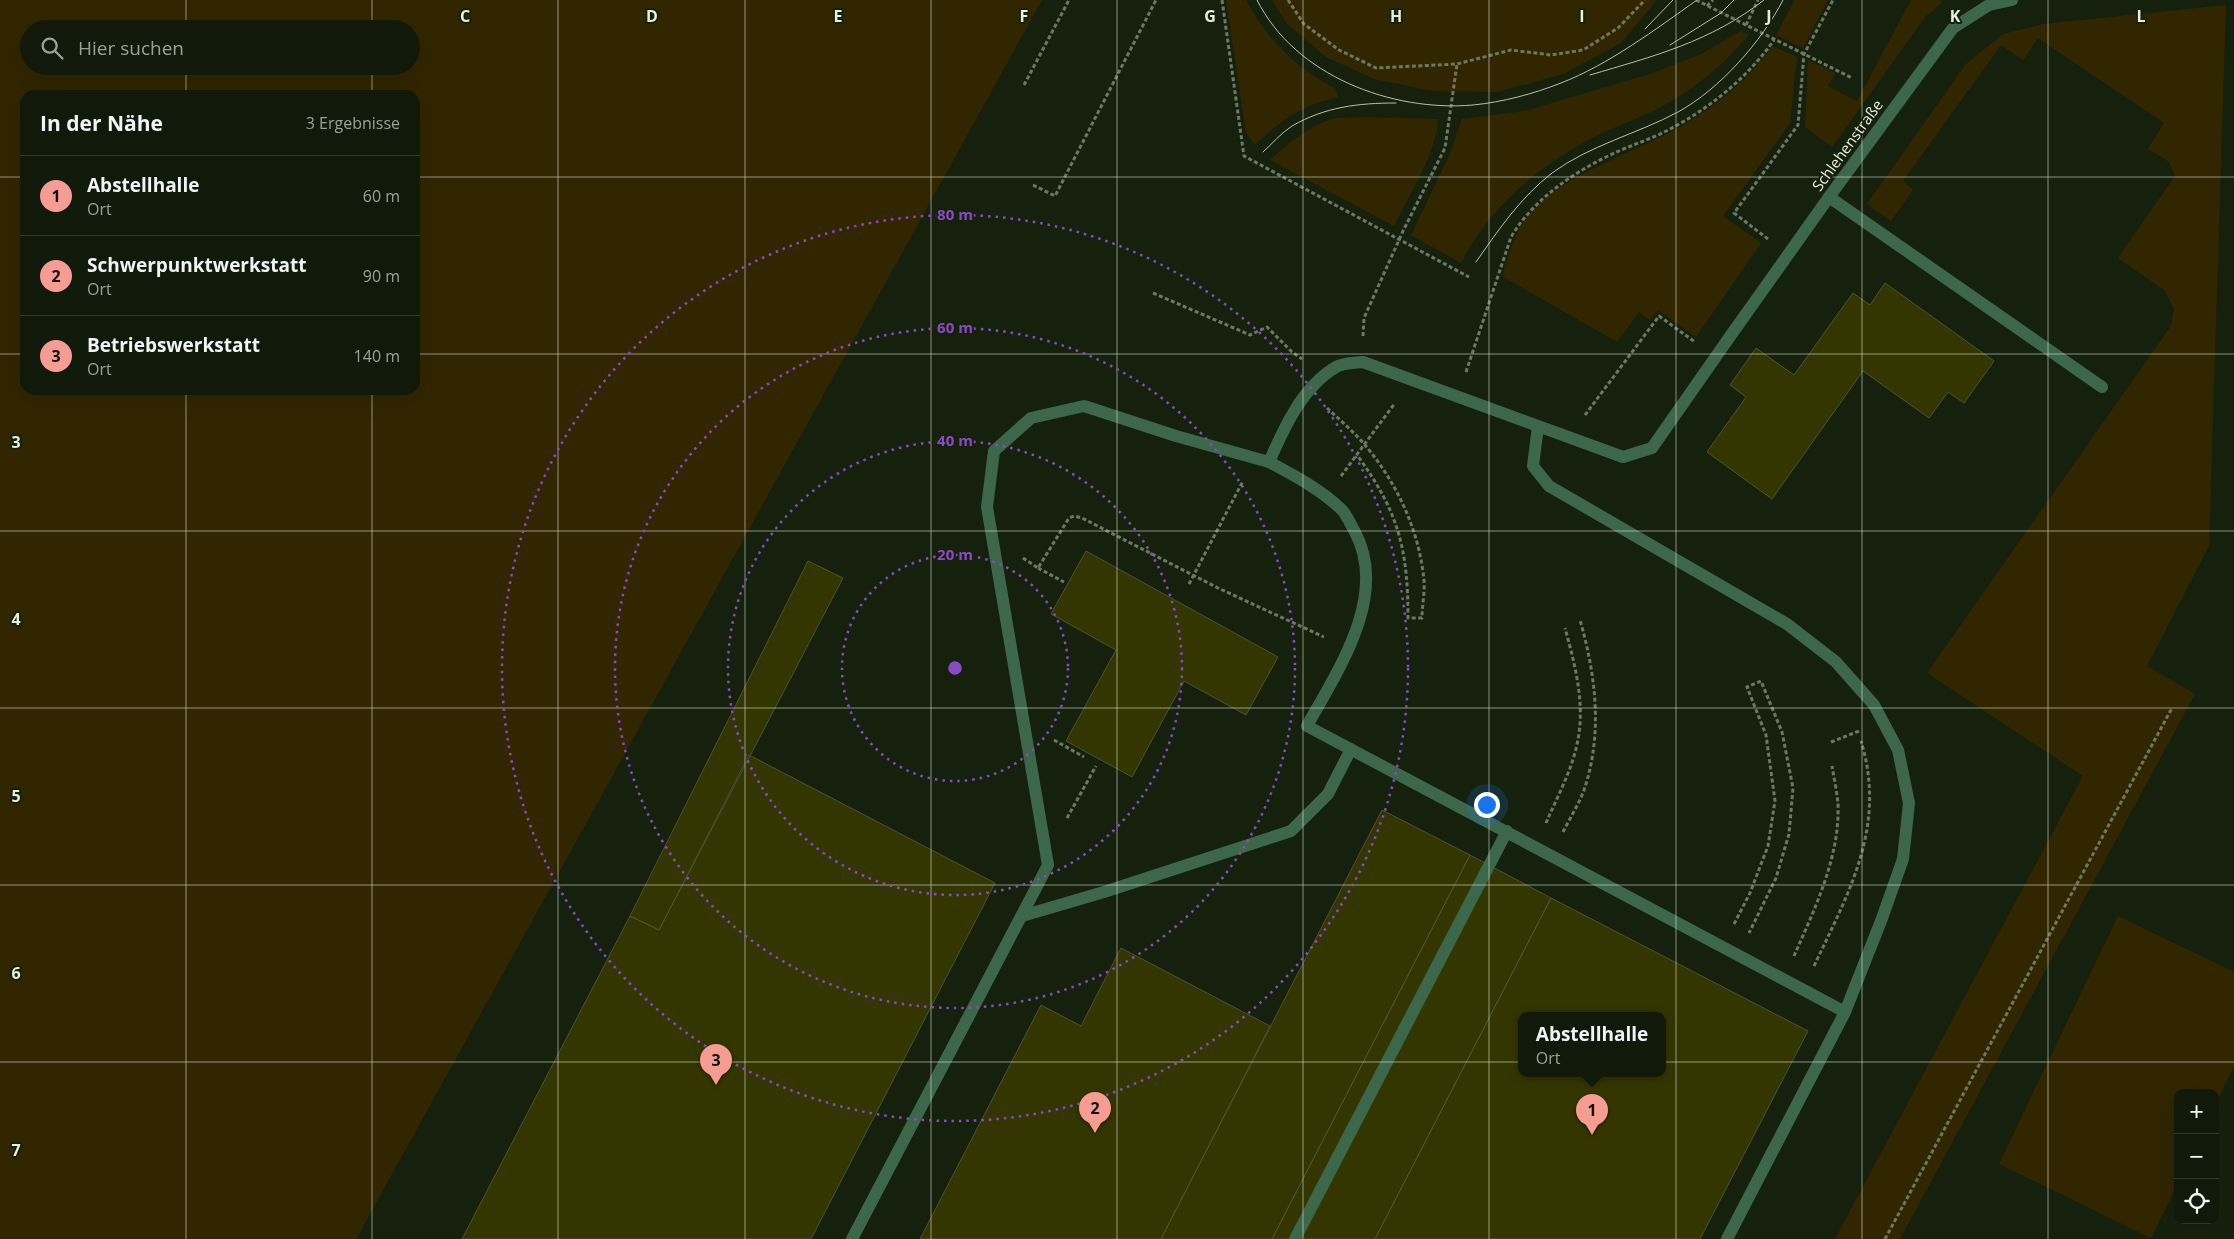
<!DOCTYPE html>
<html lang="de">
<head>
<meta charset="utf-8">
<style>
	:root { --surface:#10190a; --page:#1e2618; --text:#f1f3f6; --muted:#9ca09c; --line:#30382b; --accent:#f59c93 }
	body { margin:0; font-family:"Open Sans",sans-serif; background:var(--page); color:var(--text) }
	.controls { position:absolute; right:15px; bottom:15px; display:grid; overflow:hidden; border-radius:10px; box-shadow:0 5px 20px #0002 }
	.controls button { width:45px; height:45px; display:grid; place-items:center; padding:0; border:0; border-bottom:1px solid var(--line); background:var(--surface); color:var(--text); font:25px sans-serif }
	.you { position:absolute; left:1486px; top:804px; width:18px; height:18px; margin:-12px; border:4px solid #fff; border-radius:50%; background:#1a73e8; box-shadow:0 0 0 8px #1a73e833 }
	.badge { display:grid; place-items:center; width:32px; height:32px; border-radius:50%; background:var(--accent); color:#111; font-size:16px; font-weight:700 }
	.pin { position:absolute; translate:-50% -41px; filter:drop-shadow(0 1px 2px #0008) }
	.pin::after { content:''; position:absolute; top:26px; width:18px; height:15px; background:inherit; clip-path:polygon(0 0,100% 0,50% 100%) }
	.popup { position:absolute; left:1518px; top:1012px; width:148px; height:65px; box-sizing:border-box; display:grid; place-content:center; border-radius:10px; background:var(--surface); filter:drop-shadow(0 1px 4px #0005); font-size:16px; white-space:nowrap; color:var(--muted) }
	.popup b { font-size:19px; color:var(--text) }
	.popup::after { content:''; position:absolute; left:50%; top:100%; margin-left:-10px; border:10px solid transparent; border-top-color:var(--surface) }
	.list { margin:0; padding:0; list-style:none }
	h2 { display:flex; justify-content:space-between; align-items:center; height:65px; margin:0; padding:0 20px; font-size:21px }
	h2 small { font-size:16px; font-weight:400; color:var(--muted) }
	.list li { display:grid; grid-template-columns:32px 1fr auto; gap:15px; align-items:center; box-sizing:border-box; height:80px; padding:0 20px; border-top:1px solid var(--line) }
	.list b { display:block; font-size:19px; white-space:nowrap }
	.list p { margin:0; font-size:16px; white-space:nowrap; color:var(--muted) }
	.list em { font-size:16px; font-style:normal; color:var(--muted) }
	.icon { flex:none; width:28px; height:28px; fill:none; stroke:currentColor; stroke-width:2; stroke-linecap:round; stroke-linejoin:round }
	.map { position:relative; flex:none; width:2234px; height:1239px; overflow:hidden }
	.search { position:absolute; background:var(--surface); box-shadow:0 5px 20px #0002; left:20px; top:20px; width:400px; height:55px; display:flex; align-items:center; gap:12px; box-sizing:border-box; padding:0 18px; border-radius:28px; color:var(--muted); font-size:19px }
	.panel { position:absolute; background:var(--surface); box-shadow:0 5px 20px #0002; left:20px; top:90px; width:400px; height:305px; border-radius:15px }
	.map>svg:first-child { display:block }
	.grass { fill:#322600; fill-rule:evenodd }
	.building { fill:#343602; stroke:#4e5037; fill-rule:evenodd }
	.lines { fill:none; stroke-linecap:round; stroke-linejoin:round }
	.path { stroke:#6d7766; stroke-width:3; stroke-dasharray:4 2.5; stroke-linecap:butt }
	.lane { stroke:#3d674b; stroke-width:12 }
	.street { stroke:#3d674b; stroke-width:12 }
	.tram { stroke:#b7bfb0; stroke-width:1 }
	.grid { fill:none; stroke:#e7efe1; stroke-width:1; stroke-opacity:0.55 }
	.ring { fill:none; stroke:#8b49c4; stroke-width:2.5; stroke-dasharray:2.5 5 }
	.labels { text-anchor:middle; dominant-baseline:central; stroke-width:4; stroke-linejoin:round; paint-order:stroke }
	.street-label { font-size:15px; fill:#e7efe1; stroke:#16210d }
	.grid-label { font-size:16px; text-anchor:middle; font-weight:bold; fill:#e7efe1; stroke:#16210d; stroke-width:4; stroke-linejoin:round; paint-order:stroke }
	.centre { fill:#8b49c4; stroke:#16210d; stroke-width:2.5 }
	.ring-label { font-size:15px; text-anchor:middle; font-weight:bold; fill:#8b49c4; stroke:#16210d; stroke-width:4; stroke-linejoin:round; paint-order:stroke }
</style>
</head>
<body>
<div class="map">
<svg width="2234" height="1239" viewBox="0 0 2234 1239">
	<rect width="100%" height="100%" fill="#16210d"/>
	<path class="grass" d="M0,0h1042l-686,1239h-356zM29,29h382v37h-382zM25,95h390v295h-390z
		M1226,0h20c20,38 50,69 89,88l3,9c-34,7 -59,24 -83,48l-9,-13z
		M1272,0h385l-36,43 -58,31 -66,18 -64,-1 -59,-12 -48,-22 -39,-33z
		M1795,0h33l-25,48 -27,-13z
		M1911,0h30l1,3 -17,14 -93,130 -27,-20 3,-67 27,13 -7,13 29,15z
		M2226,5l-17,541 -62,120 48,28 -295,545h-65l248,-463 -156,-103 244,-347 3,-17 -10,-19 -46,-32 57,-82 -6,-14 -21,-13 16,-26 -126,-85 -15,22 -22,-15 -98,136 10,9 -22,31 -24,-17 99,-140 37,-30 40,-10z
		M1741,31l8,4c-24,27 -49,50 -81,68 -22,13 -47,21 -70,32 -56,28 -108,71 -137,128l-50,-28 38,-79 13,-37 63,-8 128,-38 48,-19z
		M1772,46l25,11 -7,66 -67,93 38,27 -65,94 -38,-27 -8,10 -11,-8 -22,30 -115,-66c6,-16 10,-34 19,-50 30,-47 97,-67 144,-91 43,-22 80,-50 107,-89z
		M1360,117l78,2c0,30 -30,79 -44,107l-124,-66c19,-17 41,-36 66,-42 8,-1 16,0 24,-1z
		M2118,916l116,56v94l-19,39v-12h-37v90l-27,55 -152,-74z"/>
	<path class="building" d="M1885,283l109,78 -30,42 -16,-11 -19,26 -66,-47 -91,128 -65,-47 39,-55 -16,-12 26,-37 38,27 59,-82 17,12z
		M1086,551l192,106 -32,58 -62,-34 -52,96 -66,-36 50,-91 -65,-36z
		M808,561l35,17 -184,352 -29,-14z
		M749,755l246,128 -184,356h-349l168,-323 29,14z
		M1382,810l88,45 -198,384h-111z
		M1470,855l81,43 -176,341h-103z
		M1551,898l257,133 -108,208h-325zM1522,1016h140v58h-140z
		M1121,948l149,78 -109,213h-241l121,-234 40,21z"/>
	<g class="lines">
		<path class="path" d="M1222,0l22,156 225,121
			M1288,0l16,24 35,26 37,18 81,-4 54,-14 40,5 32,-5 35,-22 27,-28
			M1696,0l156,78
			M1707,6l6,-6
			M1746,25l12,-25
			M1024,85l45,-85
			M1033,185l22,11 101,-196
			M1768,239l-34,-26 64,-88 6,-71 29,-54
			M1153,293l97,42 17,-8 25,25 10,7
			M1363,336l1,-18 39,-87 42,-83 12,-84
			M1466,372l45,-135c23,-39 67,-68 108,-86 13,-6 26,-10 39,-16 45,-21 88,-55 116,-95
			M1327,408c13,12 27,24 38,37 32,38 54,85 59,135 1,12 -2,25 -2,38h-14c0,-70 -10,-107 -51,-163
			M1585,415l74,-99 36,26
			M1341,476l54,-73
			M1023,558l15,10 31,-50 5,-2 8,2 136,70 106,49
			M1038,568l26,14
			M1189,584l54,-103
			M1054,740l30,17
			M1831,742l28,-11
			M1067,818l29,-52
			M1546,823c12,-28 29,-58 33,-90 5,-35 -5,-72 -14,-105
			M1563,832c7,-14 16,-28 21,-42 19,-56 12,-114 -4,-170
			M1734,924l16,-31 18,-47 7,-45 -9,-66 -19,-48 14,-6 21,51 11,56 -4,46 -13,44 -27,55
			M1794,956c21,-48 46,-99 44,-152 -1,-12 -4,-26 -6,-38
			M1814,966c35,-74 73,-140 47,-225
			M1885,1239l287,-531"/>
		<path class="lane" d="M1829,197l273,190
			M1538,426l-5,40 16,20 238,138 49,38 38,43 24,45 11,53 -6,56 -22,62 -36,91 -118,227
			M1269,462c26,14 51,27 72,47 6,6 10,16 14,23 34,64 -17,138 -48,194l538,286
			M1022,916l82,-24 187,-61 37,-37 23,-45
			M852,1239l196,-374 -61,-358 7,-56 37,-33 53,-12 92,30 93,26c15,-34 33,-75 67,-95 7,-4 19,-4 27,-5l260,95 29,-9 79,-113
			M1295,1239l212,-408"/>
		<path class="street" d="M1731,335l98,-138 124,-169 36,-23 23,-5"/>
		<path class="tram" d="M1257,0c38,76 135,112 216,105 30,-3 60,-11 88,-22 47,-18 95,-54 136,-83
			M1645,29l28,-29
			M1670,45l51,-32 13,-13
			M1590,75c64,-19 120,-33 174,-75
			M1263,152c9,-8 18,-19 29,-26 33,-19 66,-23 104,-23
			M1476,262c23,-33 45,-65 76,-89 38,-28 85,-39 126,-61 42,-23 84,-71 105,-112"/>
	</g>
	<path class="grid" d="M186,0v29M372,0v29M558,0v1239M745,0v1239M931,0v1239M1117,0v1239M1303,0v1239M1489,0v1239M1676,0v1239M1862,0v1239M2048,0v1239M186,66v29M372,66v29M0,177h25M415,177h1819M0,354h25M415,354h1819M186,390v849M372,390v849M0,531h2234M0,708h2234M0,885h2234M0,1062h2234"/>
	<g class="ring">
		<circle cx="955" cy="668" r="113"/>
		<circle cx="955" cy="668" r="227"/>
		<circle cx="955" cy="668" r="340"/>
		<circle cx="955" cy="668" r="453"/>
	</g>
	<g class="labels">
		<g class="street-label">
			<text transform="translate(1847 145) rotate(-54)">Schlehenstraße</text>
		</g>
	</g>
	<g class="grid-label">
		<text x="465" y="22">C</text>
		<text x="652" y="22">D</text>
		<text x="838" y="22">E</text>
		<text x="1024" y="22">F</text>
		<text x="1210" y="22">G</text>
		<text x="1396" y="22">H</text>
		<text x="1582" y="22">I</text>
		<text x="1769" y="22">J</text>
		<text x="1955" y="22">K</text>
		<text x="2141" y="22">L</text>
		<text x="16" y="448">3</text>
		<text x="16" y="625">4</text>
		<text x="16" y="802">5</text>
		<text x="16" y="979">6</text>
		<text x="16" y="1156">7</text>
	</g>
	<circle cx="955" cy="668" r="8" class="centre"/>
	<g class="ring-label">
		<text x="955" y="220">80 m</text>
		<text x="955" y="333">60 m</text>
		<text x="955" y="446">40 m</text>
		<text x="955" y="560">20 m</text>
	</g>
</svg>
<div class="controls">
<button>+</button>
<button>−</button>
<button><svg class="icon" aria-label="locate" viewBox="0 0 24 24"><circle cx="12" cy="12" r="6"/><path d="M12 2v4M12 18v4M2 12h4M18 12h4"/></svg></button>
</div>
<div class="you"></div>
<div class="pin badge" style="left:1592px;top:1135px">1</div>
<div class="popup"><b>Abstellhalle</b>Ort</div>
<div class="pin badge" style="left:1095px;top:1133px">2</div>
<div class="pin badge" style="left:716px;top:1085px">3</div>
<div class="search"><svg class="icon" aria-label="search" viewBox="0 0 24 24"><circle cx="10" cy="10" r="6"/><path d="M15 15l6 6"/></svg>Hier suchen</div>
<section class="panel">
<h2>In der Nähe<small>3 Ergebnisse</small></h2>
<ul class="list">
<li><span class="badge">1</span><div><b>Abstellhalle</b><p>Ort</p></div><em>60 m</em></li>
<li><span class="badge">2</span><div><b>Schwerpunktwerkstatt</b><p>Ort</p></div><em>90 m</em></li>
<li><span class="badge">3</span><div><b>Betriebswerkstatt</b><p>Ort</p></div><em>140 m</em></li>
</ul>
</section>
</div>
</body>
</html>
